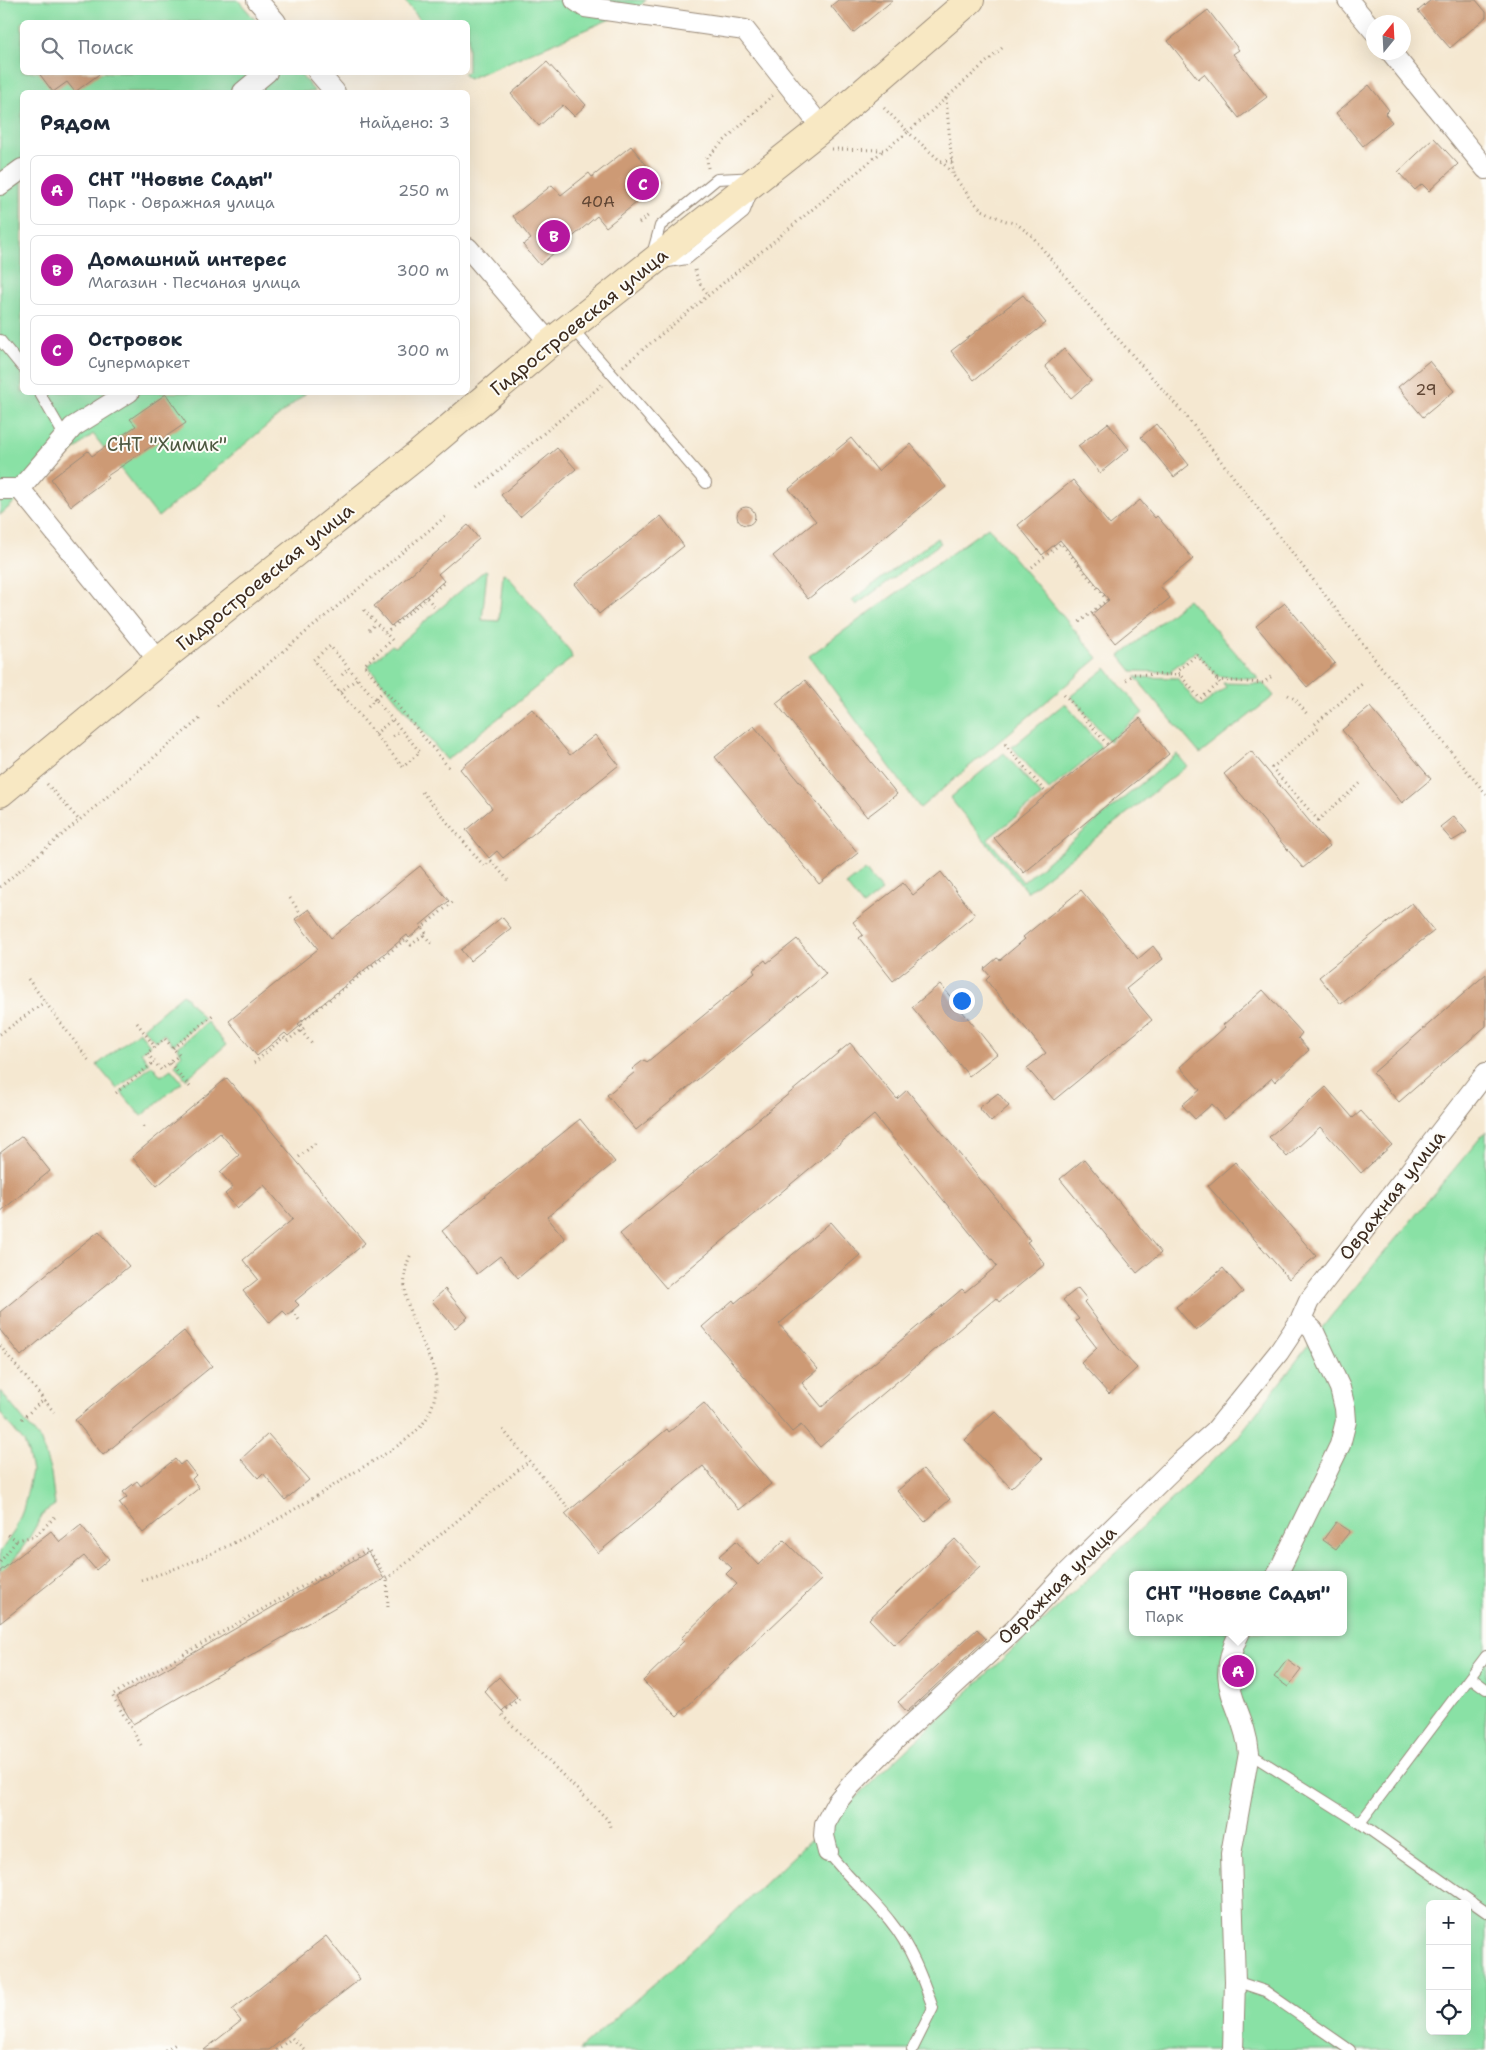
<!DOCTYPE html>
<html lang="ru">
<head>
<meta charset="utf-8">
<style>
	:root { --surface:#fff; --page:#f6f6f7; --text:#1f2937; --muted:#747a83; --line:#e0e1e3; --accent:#b5179e }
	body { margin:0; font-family:"Shantell Sans",sans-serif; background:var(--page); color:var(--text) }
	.controls { position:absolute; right:15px; bottom:15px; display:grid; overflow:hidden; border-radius:8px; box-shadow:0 5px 20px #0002 }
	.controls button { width:45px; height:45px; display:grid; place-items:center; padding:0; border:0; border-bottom:1px solid var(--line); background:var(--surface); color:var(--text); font:25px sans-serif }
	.compass { position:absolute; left:1366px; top:15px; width:45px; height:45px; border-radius:50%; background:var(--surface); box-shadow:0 5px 20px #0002; rotate:18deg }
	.you { position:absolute; left:961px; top:1000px; width:18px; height:18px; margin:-12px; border:4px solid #fff; border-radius:50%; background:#1a73e8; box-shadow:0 0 0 8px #1a73e833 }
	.badge { display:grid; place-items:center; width:32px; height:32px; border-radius:50%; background:var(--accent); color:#fff; font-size:16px; font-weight:700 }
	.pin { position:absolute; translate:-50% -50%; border:2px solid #fff; box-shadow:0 1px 5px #0006 }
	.popup { position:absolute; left:1129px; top:1571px; width:218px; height:65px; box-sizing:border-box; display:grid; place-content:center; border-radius:8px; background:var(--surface); filter:drop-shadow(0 1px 4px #0005); font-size:16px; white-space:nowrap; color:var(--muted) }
	.popup b { font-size:19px; color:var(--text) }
	.popup::after { content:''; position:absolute; left:50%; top:100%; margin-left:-10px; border:10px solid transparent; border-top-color:var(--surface) }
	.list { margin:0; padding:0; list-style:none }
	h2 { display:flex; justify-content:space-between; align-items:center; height:65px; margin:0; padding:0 20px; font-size:21px }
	h2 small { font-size:16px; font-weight:400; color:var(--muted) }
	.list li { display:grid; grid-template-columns:32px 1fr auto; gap:15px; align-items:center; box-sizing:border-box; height:70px; margin:0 10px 10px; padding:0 10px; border:1px solid var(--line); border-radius:8px }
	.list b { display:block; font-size:19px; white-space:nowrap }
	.list p { margin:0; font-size:16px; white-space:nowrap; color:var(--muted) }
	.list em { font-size:16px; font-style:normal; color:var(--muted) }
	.icon { flex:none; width:28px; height:28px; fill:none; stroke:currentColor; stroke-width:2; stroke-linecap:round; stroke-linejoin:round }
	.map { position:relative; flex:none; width:1486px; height:2050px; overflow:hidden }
	.search { position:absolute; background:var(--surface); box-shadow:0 5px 20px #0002; left:20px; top:20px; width:450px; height:55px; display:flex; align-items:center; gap:12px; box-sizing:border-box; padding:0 18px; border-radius:8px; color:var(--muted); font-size:19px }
	.panel { position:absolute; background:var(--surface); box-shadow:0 5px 20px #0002; left:20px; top:90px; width:450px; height:305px; border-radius:8px }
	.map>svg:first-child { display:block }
	.green { fill:#89e1a5; stroke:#628662; fill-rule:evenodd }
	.building { fill:#cd9a75 }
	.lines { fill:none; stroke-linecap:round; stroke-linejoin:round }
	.lane-casing { stroke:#988978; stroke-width:12 }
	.street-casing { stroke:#988978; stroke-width:22 }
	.secondary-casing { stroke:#988978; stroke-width:30 }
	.path { stroke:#988978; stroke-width:3; stroke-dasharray:1 4; stroke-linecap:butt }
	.lane { stroke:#fff; stroke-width:10 }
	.street { stroke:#fff; stroke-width:20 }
	.secondary { stroke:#f8e8c3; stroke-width:28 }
	.labels { text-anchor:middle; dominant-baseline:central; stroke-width:4; stroke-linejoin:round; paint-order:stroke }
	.number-label { font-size:16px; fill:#604634 }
	.street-label { font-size:19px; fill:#3b2a1e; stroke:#fdfcf7 }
	.park-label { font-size:19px; fill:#4e5840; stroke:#fdfcf7 }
</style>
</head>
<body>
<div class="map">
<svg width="1486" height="2050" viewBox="0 0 1486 2050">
	<rect width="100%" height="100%" fill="#fdfcf7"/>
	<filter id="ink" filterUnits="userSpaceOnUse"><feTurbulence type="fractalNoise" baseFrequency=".02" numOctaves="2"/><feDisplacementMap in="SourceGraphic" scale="10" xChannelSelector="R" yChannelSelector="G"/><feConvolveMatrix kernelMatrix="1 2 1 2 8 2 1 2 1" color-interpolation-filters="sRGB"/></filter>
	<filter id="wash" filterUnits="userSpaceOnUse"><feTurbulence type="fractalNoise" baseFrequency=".0096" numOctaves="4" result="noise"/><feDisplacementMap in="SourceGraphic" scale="20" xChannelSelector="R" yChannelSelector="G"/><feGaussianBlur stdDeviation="1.12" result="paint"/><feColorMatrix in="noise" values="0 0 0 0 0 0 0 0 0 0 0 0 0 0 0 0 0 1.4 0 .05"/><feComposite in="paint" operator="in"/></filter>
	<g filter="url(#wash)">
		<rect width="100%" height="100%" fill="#f5e8d1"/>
		<path class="green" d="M0,0h238l19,22h-235v50l277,1 16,19h-293v300l284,1 -148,124 -65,-83 -93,81z
			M404,0h242l-7,7 -171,72 -5,-6 5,-1v-50h-46z
			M988,527l110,131 -178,150 -111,-152z
			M937,538l4,5 -85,62 -4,-5z
			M485,570l2,1 -5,49 17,1 4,-48 4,2 63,76 2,7 -125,102 -79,-94 24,-21 3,2z
			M1188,599l71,80 -42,-3 -21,-25 -25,19 1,2 -40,-1 -12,-15z
			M1106,668l37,45 -34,28 -38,-45z
			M1135,677l42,1 23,29 26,-20 -3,-4 41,1 10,12 -74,58z
			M1065,703l36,44 -52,43 -37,-43z
			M1004,753l38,43 -54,43 35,43 154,-128 10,12 -160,126 -77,-94z
			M865,870l17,21 -19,15 -17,-21z
			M183,994l21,25 -31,26 -9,-11 -9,7 -12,-13z
			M207,1022l19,23 -40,34 -11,-14 4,-4 -2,-2 5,-5 -5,-6z
			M139,1031l11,14 -9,7 8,11 -32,26 -20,-24z
			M152,1065l9,11 10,-7 11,13 -41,34 -20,-24z
			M1486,1131v919h-907l147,-130 511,-482 95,-123zM1133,1575h210v57h-210zM1430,1904h37v127h-37z
			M0,1391l41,50 10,32 4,32 -11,7 -16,28 -19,26 -9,7v-21l15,-22 8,-20 9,-39 -4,-18 -4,-11 -24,-29z"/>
		<g id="blocks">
			<path class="building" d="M838,0h55l-40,33 -22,-27z
				M1431,0h45l10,12v5l-36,31 -32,-37z
				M1208,10l31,40 -6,4 34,43 -28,21 -35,-44 -6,5 -30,-38z
				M547,62l39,43 -12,11 -11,-11 -24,21 -28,-32z
				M38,72h64l-27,20 -8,-10 -14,10z
				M1369,85l20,25 -4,4 7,8 -29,24 -27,-33z
				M1434,138l24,26 -29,27 -7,-7 -7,6 -17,-18z
				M631,146l30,37 -55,44 -9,-11 -57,49 -17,-20 8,-6 -18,-23 39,-31 9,10 28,-22 3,4z
				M1023,295l23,28 -72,57 -23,-29z
				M1064,349l27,32 -20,17 -26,-32z
				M1429,361l25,30 -31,26 -25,-30z
				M166,394l20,29 -79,53 1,2 -37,28 -20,-27 37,-28 4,5 44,-30 -6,-7z
				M1108,423l21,26 -29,24 -22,-27z
				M1156,424l33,41 -15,12 -33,-40z
				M851,438l27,33 33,-27 35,43 -138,112 -35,-43 43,-35 -27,-32z
				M557,448l19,21 -56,48 -19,-22z
				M1073,480l37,45 30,-25 15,18 2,-2 36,43 -33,27 10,12 -55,45 -23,-29 17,-14 -49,-60 -18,15 -24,-30z
				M737 516a9 9 0 1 1 18 0a9 9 0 1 1-18 0Z
				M661,516l23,30 -85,68 -24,-30z
				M468,525l11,14 -41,35 6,7 -53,45 -17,-20z
				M1285,603l50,60 -28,24 -51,-61z
				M805,680l92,114 -30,23 -91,-114z
				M1370,707l61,72 -29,24 -60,-73z
				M532,709l38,46 25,-20 24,30 -116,93 -6,-7 -8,7 -23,-28 26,-22 -32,-39z
				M1140,718l29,36 -145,119 -30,-35z
				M754,726l104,127 -39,31 -104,-127z
				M1251,751l79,95 -27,22 -79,-94z
				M1454,816l13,16 -15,9 -12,-14z
				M420,866l29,35 -30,25 2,2 -12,10 -2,-3 -109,89 2,2 -12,10 -3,-3 -28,23 -28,-35 89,-72 -23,-30 14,-10 22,29z
				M941,872l34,43 -82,66 -34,-43 4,-3 -10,-13 50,-39 10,12z
				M1081,890l57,69 15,-13 10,13 -37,30 26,31 -98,80 -27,-32 19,-15 -60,-73 4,-4 -6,-7 13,-11 3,2 25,-21 -2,-2z
				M1412,903l22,28 -93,73 -22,-27z
				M502,917l9,11 -41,33 -9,-11z
				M797,939l29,35 -190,156 -29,-35 28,-23 -3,-3 12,-9 3,2 108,-89 -2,-3 12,-10 2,3z
				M1486,974v52l-87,76 -26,-29z
				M940,984l57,70 -28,22 -57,-69z
				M1263,990l39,43 -4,5 11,12 -34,32 -3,-4 -47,41 -13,-15 -17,15 -13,-14 18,-15 -20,-23 45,-40 -2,-2z
				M850,1043l47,56 10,-9 123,150 -3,2 18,22 -46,38 -3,-4 -176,149 -19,-22 -9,7 -90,-105 31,-27 2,3 96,-81 29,33 -81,69 39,45 -16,14 20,24 140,-118 3,3 32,-26 -123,-151 -208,173 -46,-54z
				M227,1078l138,165 -70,58 4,4 -12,10 -4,-4 -13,12 -27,-32 15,-12 -15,-19 50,-41 -29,-34 -27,23 -12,-14 8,-7 -13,-15 19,-17 -19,-22 -63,53 -25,-29z
				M1326,1087l27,31 8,-7 31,34 -31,28 -41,-46 -33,30 -18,-20z
				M998,1093l11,13 -18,16 -12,-14z
				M580,1119l35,43 -68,55 18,22 -47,39 -18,-22 -23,18 -35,-43z
				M22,1136l28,35 -50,41v-59z
				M1084,1159l77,94 -24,20 -77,-94z
				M1235,1162l81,94 -27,23 -81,-93z
				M99,1231l30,35 -108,90 -21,-26v-18z
				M1223,1268l20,24 -47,39 -20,-24z
				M1078,1288l9,11 -3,3 34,46 19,20 -28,26 -28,-31 16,-15 -21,-27 3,-2 -16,-19z
				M445,1289l23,28 -13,11 -23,-27z
				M184,1331l28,35 -109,89 -28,-35z
				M704,1403l67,81 -32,26 -36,-44 -105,87 -33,-39 102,-85 2,3z
				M995,1411l47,48 -31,29 -46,-48z
				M268,1434l41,46 -24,20 -22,-27 -5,5 -17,-19z
				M175,1459l5,6 5,-4 11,14 -4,4 7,9 -56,45 -24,-30 8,-6 -4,-5 14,-11 4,5z
				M923,1469l27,30 -25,23 -28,-31z
				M1336,1522l14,9 -14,18 -13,-9z
				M81,1525l28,34 -13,11 -12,-14 -84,67v-52l51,-40 9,11z
				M955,1539l25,27 -86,79 -25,-26z
				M784,1540l38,39 -145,137 -34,-35 41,-40 -3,-3 56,-54 -11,-10 6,-6 -13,-12 17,-15 22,24z
				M368,1552l16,27 -251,145 -16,-27z
				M977,1629l9,10 -79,73 -9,-10z
				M1287,1660l14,10 -13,17 -14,-10z
				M499,1677l18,20 -15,14 -18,-20z
				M326,1936l34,43 -91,71h-65l37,-29 -9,-11z"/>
		</g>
	</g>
	<g filter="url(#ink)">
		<use href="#blocks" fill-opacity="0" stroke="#988978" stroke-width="1"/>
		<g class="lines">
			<g class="lane-casing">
				<path id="lane" d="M758,177l-14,36 -57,46 -38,6 11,-39 57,-47z
					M572,328l134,155
					M0,340l22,27
					M39,392l26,45
					M1470,1677l16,12
					M1249,1753l111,70 126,89
					M1360,1823l126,-167
					M828,1852c19,25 43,45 62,69 21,26 32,56 43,87l-21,42
					M1235,1981l30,10 85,59"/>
			</g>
			<g class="street-casing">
				<path id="street" d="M257,0l19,22
					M575,0l10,7 160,23 77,98
					M1348,0l26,31
					M1391,52l95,117
					M318,72l17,20
					M243,92l24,-20
					M0,185l22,-16
					M468,248l82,95
					M0,489h20l139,172
					M20,489l53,-62 56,-35
					M1277,1575l63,-130 6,-24 -1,-13 -5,-20 -27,-58 -12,-11
					M828,1852l-4,-16 1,-12 12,-22 14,-17 49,-50 115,-106 49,-53 115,-113 36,-32 64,-79 22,-33 8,-18 177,-228
					M1233,2050l2,-69 -4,-127 18,-101c-5,-51 -38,-65 -9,-121"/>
			</g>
			<g class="secondary-casing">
				<path id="secondary" d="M0,793l159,-132 261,-208 130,-110 272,-215 148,-128"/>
			</g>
			<path class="path" d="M1002,48l-94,84 38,34 26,34 10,10 21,10 14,4 15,12 59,72 95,108 191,246 109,132
				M946,98l7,76
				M832,149l52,1 24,-18 -26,-26
				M941,161h12
				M708,168l-1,-11 66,-62
				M639,223l10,-8
				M695,270l4,13 10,12
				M623,366l261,-216
				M478,488l125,-104
				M1032,567l29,-24 46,57 -29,23
				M427,598l7,8
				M364,610l28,30 -28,25 86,104
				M369,630l7,-7
				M385,633l61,-52
				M1197,655l23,28 -20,16 -23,-28z
				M342,675l7,-7
				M1126,680l8,-6 46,1
				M1217,680l46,3 9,-7
				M340,692l18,-14
				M1064,694l44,51
				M1288,695l8,5 11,14
				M217,706l228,-189
				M368,706l7,-7 -45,-53 -17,14 90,107 17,-15 -45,-53 10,-9
				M1315,724l48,-41
				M1318,728l-46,40 46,52 45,-39
				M375,734l18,-15
				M393,736l8,-6
				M1005,744l42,50
				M47,784l32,36
				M422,792l62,74 7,-5 17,19
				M0,887l202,-170
				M290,898l11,16
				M424,935l8,9
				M28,979l62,83
				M137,1023l18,24
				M301,1031l11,13
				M0,1034l45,-32
				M165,1039l14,16 -18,15 -14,-17z
				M173,1048l41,-34
				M170,1063l20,24
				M254,1063l30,-26 3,4 17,-13 -4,-5 106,-84 5,6 15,-12 -4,-6 31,-25
				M116,1093l38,-31
				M143,1126l2,3
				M299,1157l19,-16
				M292,1311l7,9
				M0,1346l54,66
				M22,1419l22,-20
				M503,1430l65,77
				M8,1535l9,5 18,-4 22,-21
				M0,1562l17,-22
				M387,1579l142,-118
				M141,1580c77,-23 139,-61 206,-103 23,-15 49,-27 69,-46 14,-12 21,-33 20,-51 -1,-10 -6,-21 -10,-29 -13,-31 -31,-64 -15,-97
				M519,1699l-18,15 107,106 2,7
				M141,1745l-29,-50 256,-146 19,30 1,30
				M165,2050l11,-6
				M276,2050l16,-12 13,12"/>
			<use href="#lane" class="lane"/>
			<use href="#street" class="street"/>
			<use href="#secondary" class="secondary"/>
		</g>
	</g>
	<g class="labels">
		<g class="number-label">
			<text x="598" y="201">40А</text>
			<text x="1426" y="389">29</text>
		</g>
		<g class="street-label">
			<text transform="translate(579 322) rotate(-39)">Гидростроевская улица</text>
			<text transform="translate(265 577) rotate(-39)">Гидростроевская улица</text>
			<text transform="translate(1392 1195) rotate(-52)">Овражная улица</text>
			<text transform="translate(1057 1585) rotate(-45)">Овражная улица</text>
		</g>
		<g class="park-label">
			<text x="167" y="444">СНТ "Химик"</text>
		</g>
	</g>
</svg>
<div class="controls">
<button>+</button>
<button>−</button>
<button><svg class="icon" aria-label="locate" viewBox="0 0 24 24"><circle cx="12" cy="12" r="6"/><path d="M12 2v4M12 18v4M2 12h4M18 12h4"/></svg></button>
</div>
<svg class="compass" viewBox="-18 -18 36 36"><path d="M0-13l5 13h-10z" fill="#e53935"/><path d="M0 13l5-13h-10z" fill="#747a83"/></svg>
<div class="you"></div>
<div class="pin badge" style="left:1238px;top:1671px">A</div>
<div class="popup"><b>СНТ &quot;Новые Сады&quot;</b>Парк</div>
<div class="pin badge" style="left:554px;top:236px">B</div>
<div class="pin badge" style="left:643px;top:184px">C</div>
<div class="search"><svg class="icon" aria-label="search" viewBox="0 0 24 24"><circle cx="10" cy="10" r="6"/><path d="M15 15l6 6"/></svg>Поиск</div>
<section class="panel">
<h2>Рядом<small>Найдено: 3</small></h2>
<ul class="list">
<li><span class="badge">A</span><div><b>СНТ &quot;Новые Сады&quot;</b><p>Парк · Овражная улица</p></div><em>250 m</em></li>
<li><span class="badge">B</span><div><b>Домашний интерес</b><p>Магазин · Песчаная улица</p></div><em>300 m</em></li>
<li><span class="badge">C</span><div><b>Островок</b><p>Супермаркет</p></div><em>300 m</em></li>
</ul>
</section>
</div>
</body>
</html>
